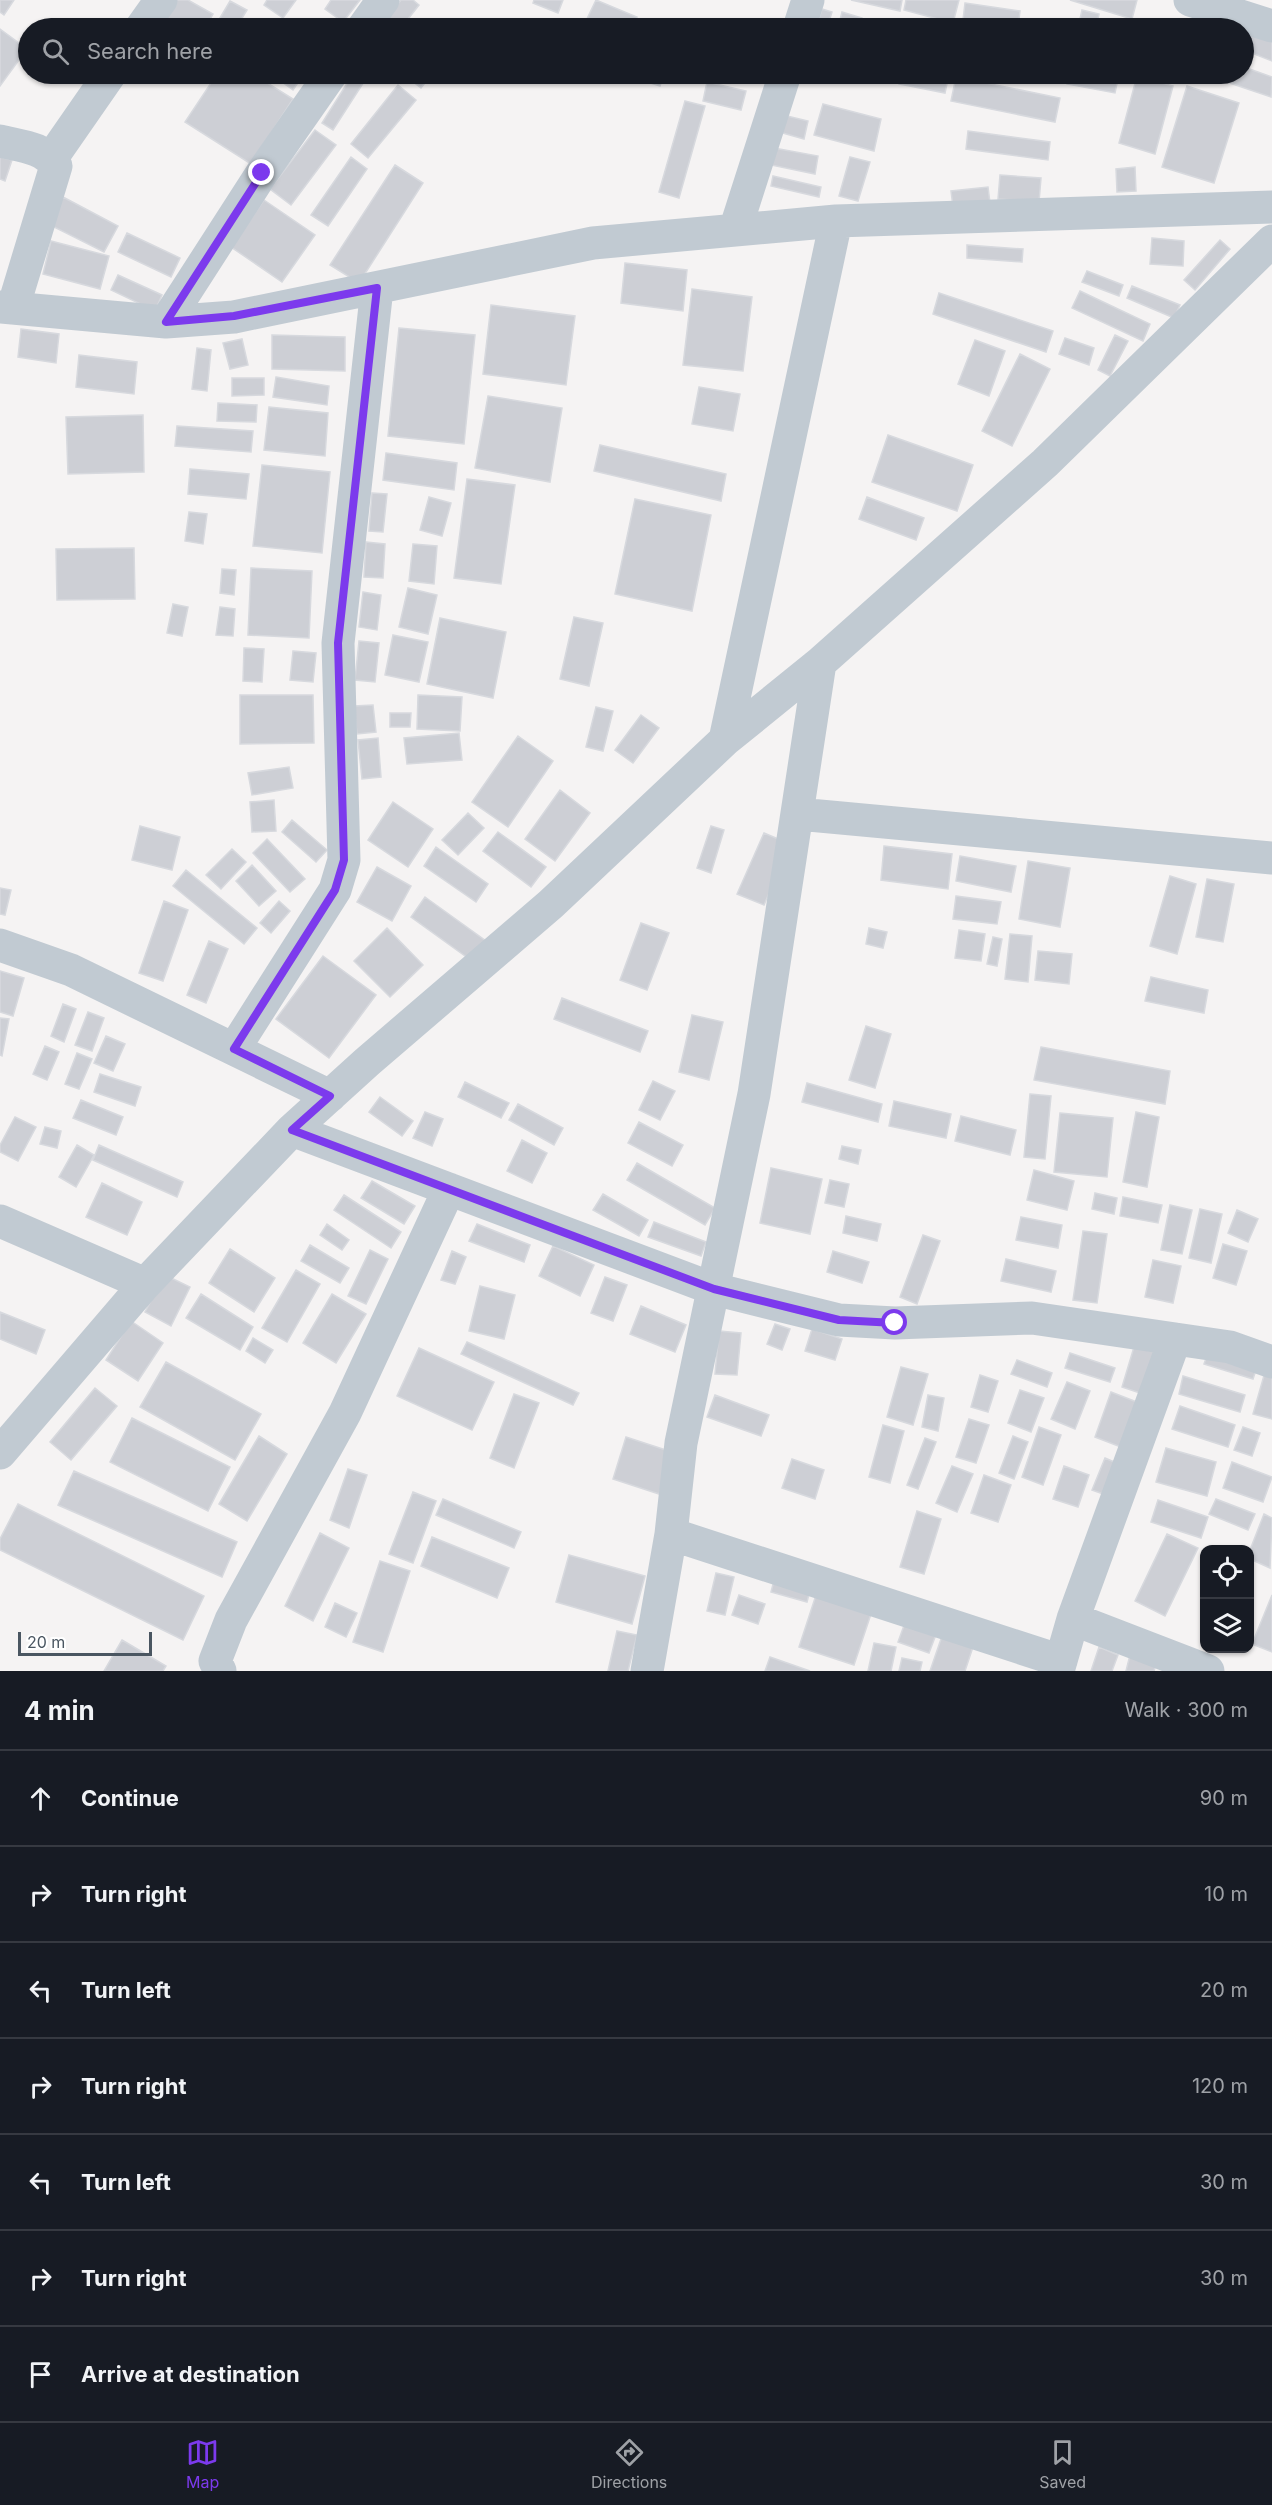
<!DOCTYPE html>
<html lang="en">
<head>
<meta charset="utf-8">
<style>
	:root { --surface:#171b24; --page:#242831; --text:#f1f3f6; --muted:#9ea1a6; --line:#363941; --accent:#7c3aed }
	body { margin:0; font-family:Inter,sans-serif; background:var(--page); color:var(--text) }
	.controls { position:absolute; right:18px; bottom:18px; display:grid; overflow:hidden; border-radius:12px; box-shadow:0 2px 4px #0004 }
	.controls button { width:54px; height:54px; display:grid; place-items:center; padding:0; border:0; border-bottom:2px solid var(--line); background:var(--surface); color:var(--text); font:30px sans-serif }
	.scale { position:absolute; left:18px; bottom:15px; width:134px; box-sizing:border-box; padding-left:6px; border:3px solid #4a5661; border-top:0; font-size:16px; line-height:21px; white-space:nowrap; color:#4a5661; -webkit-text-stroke:4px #fff; paint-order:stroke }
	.stop { position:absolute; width:18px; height:18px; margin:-14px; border:4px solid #7c3aed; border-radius:50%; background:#fff }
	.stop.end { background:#7c3aed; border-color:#fff; box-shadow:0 2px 6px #0008 }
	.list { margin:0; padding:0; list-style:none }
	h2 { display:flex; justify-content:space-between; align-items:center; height:78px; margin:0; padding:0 24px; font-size:26px }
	h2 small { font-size:20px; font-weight:400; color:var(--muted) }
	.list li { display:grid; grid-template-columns:39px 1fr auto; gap:18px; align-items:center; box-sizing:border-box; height:96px; padding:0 24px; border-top:2px solid var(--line) }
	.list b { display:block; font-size:22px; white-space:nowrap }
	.list em { font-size:20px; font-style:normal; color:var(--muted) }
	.icon { flex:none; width:33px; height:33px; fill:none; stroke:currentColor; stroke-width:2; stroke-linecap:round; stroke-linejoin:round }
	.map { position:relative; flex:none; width:1272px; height:1671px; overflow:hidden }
	.search { position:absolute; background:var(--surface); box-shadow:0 2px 4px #0004; left:18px; right:18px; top:18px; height:66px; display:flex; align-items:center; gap:15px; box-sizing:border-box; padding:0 21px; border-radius:33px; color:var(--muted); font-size:22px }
	.sheet { height:750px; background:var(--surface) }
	nav { display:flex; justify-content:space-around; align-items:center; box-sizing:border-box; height:84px; border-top:2px solid var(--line); background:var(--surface); font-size:16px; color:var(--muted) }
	nav a { display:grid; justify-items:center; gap:3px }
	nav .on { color:var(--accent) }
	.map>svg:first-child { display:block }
	.building { fill:#cdcfd5; stroke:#d7d9de; stroke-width:1.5 }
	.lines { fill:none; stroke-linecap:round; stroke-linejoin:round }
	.minor { stroke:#c1cad2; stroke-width:33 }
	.route { stroke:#7c3aed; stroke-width:8 }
</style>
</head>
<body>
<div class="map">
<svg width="1272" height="1671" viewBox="0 0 1272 1671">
	<rect width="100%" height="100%" fill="#f5f3f3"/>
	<path class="building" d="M0,0h14l-10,15 -4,-3z
		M176,0h12l25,14 -8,14h-46z
		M267,0h29l-13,18 -19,-13z
		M331,0h29l-17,22 -18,-13z
		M401,0h12l6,5 -18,23h-22z
		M534,0h29l-5,13 -25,-10z
		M596,0l41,17 -6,11h-38l-9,-3z
		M851,0h51l-2,11z
		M906,0h53l-6,23 -49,-13z
		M1070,0h67l-5,19z
		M230,1l17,9 -11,18h-22z
		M965,3l55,8 -2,17h-56z
		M822,9l10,3 -5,16h-11z
		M1082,10l17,4 -3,14h-18z
		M842,12l20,6 -2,10h-22z
		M1212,12l60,25v24l-28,-11v-22h-38z
		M0,29l27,20 -27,37z
		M1244,67l28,10 -1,20 -68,-23h41z
		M189,74h20l-5,9z
		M217,74h36l40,25 -42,65 -66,-42z
		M271,74h33l-11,16z
		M353,74h16l-36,56 -11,-7z
		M403,74h29l-11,14z
		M623,74h41l-4,12z
		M901,74h48l-4,19 -46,-9z
		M1017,74h42l-2,7z
		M1068,74h51l-4,19 -48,-9z
		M1137,76l36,10 -18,68 -36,-11z
		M956,77l104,21 -5,24 -104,-21z
		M707,82l39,9 -5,19 -38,-9z
		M398,85l18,15 -48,58 -17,-14z
		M1187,86l52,17 -25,80 -52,-16z
		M685,101l20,5 -26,92 -20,-6z
		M823,104l58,15 -7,32 -60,-16z
		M783,115l25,6 -4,18 -25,-7z
		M315,130l21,15 -45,60 -21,-16z
		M968,131l82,11 -2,18 -82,-11z
		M774,148l44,8 -3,18 -44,-9z
		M0,157l12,3 -7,21 -5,-2z
		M351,157l16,12 -39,57 -17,-11z
		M850,157l20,5 -12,39 -19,-5z
		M395,165l28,18 -64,100 -29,-18z
		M1135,167l1,24 -19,1 -1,-23z
		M1000,175l41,3 -2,24 -41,-3z
		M773,176l48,11 -2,10 -48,-11z
		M988,187l2,16 -37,4 -2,-16z
		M63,197l55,29 -14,26 -56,-28z
		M264,200l51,35 -33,47 -51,-35z
		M127,233l53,25 -9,19 -53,-25z
		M1152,238l32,3 -1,25 -33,-2z
		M1220,240l10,9 -35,41 -11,-10z
		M51,241l58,15 -9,33 -57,-15z
		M967,245l56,4 -1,13 -55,-4z
		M625,263l62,7 -4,41 -62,-8z
		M1087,271l36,14 -4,11 -37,-14z
		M118,275l44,20 -7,16 -44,-21z
		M1132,286l48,19 -6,13 -47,-20z
		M692,289l60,8 -9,74 -60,-6z
		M1080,291l70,33 -7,17 -71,-33z
		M939,293l114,38 -7,21 -113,-38z
		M491,305l84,11 -9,69 -83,-11z
		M399,328l76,7 -11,109 -76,-8z
		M21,329l38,5 -3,29 -38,-6z
		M272,335l73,2v34l-73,-2z
		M1115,335l13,6 -18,35 -12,-6z
		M1065,338l29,10 -5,17 -30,-11z
		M242,339l6,26 -18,4 -7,-26z
		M975,340l30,11 -16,45 -31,-12z
		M197,348l14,2 -4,41 -15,-2z
		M1020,354l30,15 -38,77 -30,-15z
		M79,355l58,7 -3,32 -58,-7z
		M276,377l53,9 -2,19 -54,-8z
		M232,378h32v17l-32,1z
		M699,387l41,7 -7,37 -41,-7z
		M488,396l74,12 -12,74 -75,-14z
		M218,403l39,2 -1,17 -39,-1z
		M269,407l59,6 -3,43 -61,-6z
		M143,415l1,57 -76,2 -2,-57z
		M177,426l76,5 -2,21 -76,-6z
		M888,435l85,30 -16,46 -85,-29z
		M600,445l126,29 -5,27 -127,-30z
		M386,453l71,10 -3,27 -71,-10z
		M262,465l68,7 -8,81 -69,-7z
		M190,469l59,5 -3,25 -58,-5z
		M467,479l48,6 -14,99 -47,-6z
		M372,493l15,1 -4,38 -14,-1z
		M429,497l22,6 -9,33 -22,-6z
		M867,497l57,21 -8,22 -57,-21z
		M635,499l76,16 -19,96 -77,-17z
		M189,512l18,2 -4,30 -18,-3z
		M366,542l19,2 -2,34 -19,-1z
		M413,544l24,2 -3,38 -25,-3z
		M134,548l1,51 -78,1 -1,-51z
		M251,568l61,3 -3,67 -61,-3z
		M222,569l14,1 -2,25 -14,-2z
		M408,588l29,7 -9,39 -29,-7z
		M363,592l18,3 -4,35 -18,-3z
		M173,604l15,3 -6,29 -15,-3z
		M220,607l15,2 -2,27 -17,-1z
		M574,617l29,6 -14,63 -29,-7z
		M440,618l66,14 -13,66 -66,-14z
		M393,635l35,7 -9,40 -34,-7z
		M359,641l20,2 -4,39 -20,-2z
		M244,648l20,1 -2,33 -19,-1z
		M293,651l23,2 -3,29 -23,-2z
		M240,695h73l1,48 -74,1z
		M418,695l44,2 -2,34 -43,-2z
		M373,705l3,27 -19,2 -3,-28z
		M596,707l17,4 -10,40 -17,-4z
		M390,713h21l-1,14h-20z
		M641,715l18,13 -26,35 -18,-13z
		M459,733l3,27 -55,4 -3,-26z
		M518,736l35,25 -45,66 -36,-25z
		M378,738l3,39 -19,2 -4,-39z
		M289,767l4,21 -41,7 -4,-22z
		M560,790l30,23 -35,48 -30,-22z
		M274,800l2,31 -24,1 -2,-30z
		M393,802l40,27 -25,38 -40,-27z
		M468,813l16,15 -26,27 -16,-15z
		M292,820l35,30 -11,12 -34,-30z
		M140,826l40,11 -8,33 -40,-10z
		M711,826l13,4 -13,43 -14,-5z
		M498,832l48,35 -15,20 -48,-36z
		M764,833l26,11 -26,61 -27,-11z
		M267,839l38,40 -15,13 -37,-39z
		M884,846l68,8 -4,35 -67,-9z
		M436,847l52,37 -12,18 -52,-36z
		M232,849l14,13 -25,27 -15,-14z
		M960,856l56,10 -5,26 -55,-11z
		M1028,861l42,7 -10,59 -41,-8z
		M252,865l24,26 -17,15 -23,-25z
		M377,867l34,19 -19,35 -35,-19z
		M186,870l71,58 -13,16 -71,-58z
		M1170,876l26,8 -19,70 -27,-8z
		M1207,879l27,5 -11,58 -27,-5z
		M0,888l11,2 -6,25 -5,-1z
		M956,896l45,6 -4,22 -44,-5z
		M425,897l61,44 -14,20 -61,-44z
		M164,901l24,9 -25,71 -24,-8z
		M279,901l11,10 -19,22 -11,-10z
		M641,923l28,10 -22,57 -27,-10z
		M387,928l36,37 -33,32 -36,-36z
		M869,928l18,4 -4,16 -17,-4z
		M959,930l26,4 -4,27 -26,-3z
		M1010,934l22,2 -4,46 -23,-3z
		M993,937l9,2 -5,27 -10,-2z
		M209,941l19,8 -22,54 -19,-8z
		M1038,951l34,3 -3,30 -34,-4z
		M323,956l53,39 -47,63 -53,-39z
		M0,971l24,7 -11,38 -13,-4z
		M1151,977l57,13 -4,23 -59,-12z
		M562,998l86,33 -8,21 -86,-33z
		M63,1004l13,5 -12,33 -13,-6z
		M88,1012l16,6 -12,33 -17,-6z
		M692,1015l31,7 -14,58 -30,-8z
		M0,1018l9,1 -7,37 -2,-1z
		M866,1026l25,8 -16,54 -26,-8z
		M106,1036l19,8 -12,27 -19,-8z
		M45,1046l14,6 -12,28 -14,-6z
		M1041,1047l129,24 -5,33 -131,-24z
		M77,1053l15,6 -13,30 -14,-5z
		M100,1074l41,13 -6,19 -41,-14z
		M653,1081l22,10 -15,29 -21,-10z
		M465,1082l44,21 -8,15 -43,-21z
		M807,1083l75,21 -4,18 -76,-20z
		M1030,1094l21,2 -6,63 -21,-2z
		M380,1097l33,24 -11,15 -33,-24z
		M81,1100l42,17 -7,18 -43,-17z
		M894,1101l57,13 -5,24 -57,-12z
		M518,1104l45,24 -9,17 -45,-25z
		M425,1112l18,7 -11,27 -19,-8z
		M1136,1112l23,5 -12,70 -24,-5z
		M1060,1113l53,5 -6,59 -53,-5z
		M961,1116l55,14 -6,25 -55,-14z
		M15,1117l21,10 -18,34 -18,-9v-7z
		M639,1122l44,23 -11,21 -44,-23z
		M45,1127l16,4 -4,17 -17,-4z
		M522,1140l25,13 -15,30 -25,-12z
		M77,1145l17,10 -18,32 -17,-10z
		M99,1145l84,37 -6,15 -84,-37z
		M842,1146l19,4 -3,14 -19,-5z
		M637,1163l78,45 -10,17 -78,-45z
		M771,1168l51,11 -12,55 -50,-11z
		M1034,1170l40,11 -7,29 -40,-10z
		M830,1180l19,4 -5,23 -19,-4z
		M372,1181l43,25 -11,18 -43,-26z
		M102,1183l40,19 -15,33 -41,-18z
		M1095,1193l22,5 -3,16 -22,-5z
		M603,1194l45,26 -9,16 -46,-26z
		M344,1195l57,37 -10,16 -57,-38z
		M1123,1197l39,8 -4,18 -38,-7z
		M1170,1205l22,5 -10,44 -21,-4z
		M1200,1209l22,5 -11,49 -22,-5z
		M1237,1210l21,9 -10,23 -20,-9z
		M846,1216l35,8 -4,17 -34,-8z
		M1021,1217l41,8 -4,23 -42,-8z
		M654,1222l52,20 -5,14 -53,-19z
		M327,1224l22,16 -7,10 -22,-15z
		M477,1224l53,21 -6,17 -55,-21z
		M1083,1231l24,3 -10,69 -24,-3z
		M923,1235l17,6 -23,63 -17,-7z
		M1223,1244l24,7 -11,34 -23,-7z
		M310,1245l39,23 -9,15 -39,-22z
		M553,1246l41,19 -14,31 -41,-20z
		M230,1249l45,29 -21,34 -45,-29z
		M370,1250l18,9 -22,45 -18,-8z
		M452,1251l14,6 -11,27 -14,-4z
		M833,1251l36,11 -7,21 -35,-11z
		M1006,1259l50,12 -5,21 -50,-11z
		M1153,1260l28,6 -8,37 -28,-6z
		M296,1270l24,14 -33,58 -25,-14z
		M165,1275l25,12 -19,39 -26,-14z
		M605,1277l22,8 -14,36 -22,-8z
		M480,1286l35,9 -11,44 -35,-8z
		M201,1294l52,33 -13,23 -54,-32z
		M332,1294l34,20 -30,49 -33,-20z
		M641,1306l45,19 -11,27 -45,-18z
		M0,1312l45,18 -9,24 -36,-15z
		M131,1321l32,22 -25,38 -32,-21z
		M775,1324l15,5 -8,21 -15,-6z
		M812,1329l30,10 -7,21 -30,-9z
		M719,1331l22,2 -4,42 -22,-1z
		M1137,1337l21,7 -15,50 -21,-7z
		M253,1338l20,12 -8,13 -19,-12z
		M467,1342l112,51 -6,12 -112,-51z
		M1210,1347l49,14 -6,18 -49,-15z
		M419,1348l75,34 -22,48 -75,-34z
		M1070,1353l45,15 -5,14 -45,-14z
		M1017,1360l35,13 -5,14 -36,-13z
		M166,1362l95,52 -26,46 -95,-53z
		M901,1367l27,7 -15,51 -26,-8z
		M1265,1372l7,2v45l-19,-5z
		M980,1375l18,6 -10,31 -17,-5z
		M1183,1376l62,19 -5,17 -61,-18z
		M1067,1382l23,9 -15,38 -24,-10z
		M95,1388l22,18 -46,54 -21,-18z
		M1020,1390l24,8 -13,34 -23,-9z
		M1111,1392l31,12 -16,45 -31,-12z
		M514,1394l25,9 -25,65 -24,-10z
		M715,1395l54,20 -8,21 -54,-19z
		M928,1395l16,3 -6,33 -16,-4z
		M1180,1406l55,19 -7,22 -56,-18z
		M132,1418l98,49 -22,44 -98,-49z
		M969,1419l20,6 -13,38 -20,-6z
		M883,1425l21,6 -14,52 -21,-6z
		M1039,1427l22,8 -18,50 -21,-8z
		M1243,1427l17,6 -8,23 -18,-6z
		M259,1436l28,18 -40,67 -28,-17z
		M1013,1436l15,6 -14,37 -15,-6z
		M626,1437l46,15 -13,42 -46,-15z
		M925,1438l11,4 -18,47 -11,-4z
		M1166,1448l50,14 -9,34 -51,-14z
		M1105,1458l14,6 -13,31 -14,-5z
		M792,1459l32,11 -9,29 -33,-11z
		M1232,1462l40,15 -9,25 -40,-14z
		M952,1466l21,8 -16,38 -21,-9z
		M1064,1466l25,9 -11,32 -25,-8z
		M348,1469l19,6 -18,53 -19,-8z
		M74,1471l163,71 -15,35 -164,-72z
		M984,1475l27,10 -13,37 -27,-9z
		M413,1492l23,9 -23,62 -24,-9z
		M443,1499l78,33 -7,16 -78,-33z
		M1216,1499l39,15 -7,16 -39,-16z
		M1158,1500l50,17 -7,21 -50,-16z
		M18,1504l186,92 -21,44 -183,-90v-11z
		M917,1511l24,8 -17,55 -24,-7z
		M1264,1514l8,4 -2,50 -20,-9v-9z
		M320,1533l29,15 -36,73 -28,-15z
		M1167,1534l31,14 -33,68 -30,-15z
		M432,1537l77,31 -12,30 -76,-32z
		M569,1555l76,21 -13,48 -76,-22z
		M380,1561l30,10 -27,81 -30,-10z
		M716,1573l18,4 -9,38 -18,-4z
		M776,1573l36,10 -5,19 -36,-10z
		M817,1592l55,19 -18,54 -55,-18z
		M739,1595l26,9 -7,20 -26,-9z
		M1272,1595v57l-20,-8z
		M335,1603l22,10 -11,24 -21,-10z
		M906,1620l31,12 -8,21 -31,-11z
		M617,1631l20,4 -9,36h-20z
		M942,1636l31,11 -8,24h-35z
		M122,1640l44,26 -3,5h-59z
		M874,1643l22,4 -5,24h-23z
		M1099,1647l19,8 -6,16h-21z
		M1130,1655l27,6 -3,10h-28z
		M770,1657l40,14h-45z
		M902,1658l20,4 -2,9h-21z"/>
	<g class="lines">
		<path class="minor" d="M1190,0l82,26
			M141,28l20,-28
			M363,28l20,-28
			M799,28l9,-28
			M0,141c20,5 44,6 56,25l-43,142
			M51,159l59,-85
			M735,230l50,-156
			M0,307l166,15 68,-5 359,-74 243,-22 436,-14
			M166,322l96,-149 69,-99
			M725,740l111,-519
			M798,814l474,44
			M0,945l71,25 259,126
			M234,1049l101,-159 9,-30 -6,-217 39,-355
			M292,1130l422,159 125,31 56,3 137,-5 198,29 42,15
			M0,1221l145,63
			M0,1453l145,-169 147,-154 75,-68 184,-158 174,-164 95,-77 225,-200 227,-222
			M671,1534l390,127
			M1073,1619l135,52
			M220,1671l-5,-10 16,-41 114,-207 104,-224
			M647,1671l24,-137 10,-91 73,-349 66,-431
			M1058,1671l15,-52 102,-280"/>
	</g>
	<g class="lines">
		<path class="route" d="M262,173l-96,149 68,-6 143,-28 -39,355 6,217 -9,30 -101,159 96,47 -38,34 422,159 125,31 56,3"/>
	</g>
</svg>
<div class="controls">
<button><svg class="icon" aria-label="locate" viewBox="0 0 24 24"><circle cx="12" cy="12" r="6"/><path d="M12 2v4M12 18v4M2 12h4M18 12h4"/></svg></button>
<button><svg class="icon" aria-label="layers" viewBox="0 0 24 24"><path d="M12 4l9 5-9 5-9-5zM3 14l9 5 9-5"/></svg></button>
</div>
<div class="scale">20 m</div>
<div class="stop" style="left:895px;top:1323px"></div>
<div class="stop end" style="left:262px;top:173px"></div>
<div class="search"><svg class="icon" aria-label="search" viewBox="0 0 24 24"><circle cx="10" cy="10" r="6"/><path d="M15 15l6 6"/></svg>Search here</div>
</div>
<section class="sheet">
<h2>4 min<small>Walk · 300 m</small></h2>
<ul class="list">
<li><svg class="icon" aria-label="ahead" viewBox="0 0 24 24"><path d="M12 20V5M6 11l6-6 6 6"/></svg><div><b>Continue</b></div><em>90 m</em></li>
<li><svg class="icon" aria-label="right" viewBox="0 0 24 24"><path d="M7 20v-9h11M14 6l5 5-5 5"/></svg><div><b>Turn right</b></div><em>10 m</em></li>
<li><svg class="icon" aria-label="left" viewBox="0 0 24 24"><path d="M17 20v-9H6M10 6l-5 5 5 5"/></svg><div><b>Turn left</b></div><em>20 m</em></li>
<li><svg class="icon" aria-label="right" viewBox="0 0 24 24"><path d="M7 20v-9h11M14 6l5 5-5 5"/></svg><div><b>Turn right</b></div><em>120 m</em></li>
<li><svg class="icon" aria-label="left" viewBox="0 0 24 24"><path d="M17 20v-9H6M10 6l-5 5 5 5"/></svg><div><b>Turn left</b></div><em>30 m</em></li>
<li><svg class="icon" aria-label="right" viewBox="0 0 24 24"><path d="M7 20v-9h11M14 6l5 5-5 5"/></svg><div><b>Turn right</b></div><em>30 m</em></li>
<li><svg class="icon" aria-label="arrive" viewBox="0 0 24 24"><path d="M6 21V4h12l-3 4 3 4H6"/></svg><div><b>Arrive at destination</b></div></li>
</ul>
</section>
<nav>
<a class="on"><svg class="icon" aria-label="map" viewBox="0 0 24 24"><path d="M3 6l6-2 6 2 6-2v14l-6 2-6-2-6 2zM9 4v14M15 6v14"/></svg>Map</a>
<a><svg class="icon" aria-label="directions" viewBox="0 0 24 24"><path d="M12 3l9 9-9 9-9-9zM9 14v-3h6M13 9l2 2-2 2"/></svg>Directions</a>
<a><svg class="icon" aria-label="saved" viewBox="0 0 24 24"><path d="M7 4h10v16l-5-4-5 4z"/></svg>Saved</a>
</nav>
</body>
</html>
